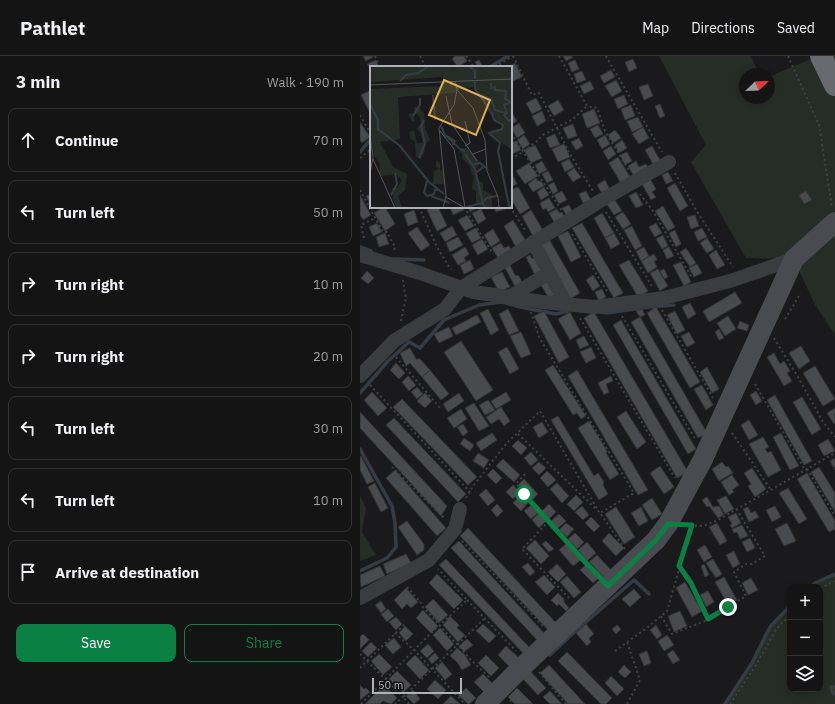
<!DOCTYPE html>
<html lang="en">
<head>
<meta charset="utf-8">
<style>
	:root { --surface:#141415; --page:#1d1d1e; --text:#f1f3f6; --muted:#9d9ea0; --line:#333334; --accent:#0b8043 }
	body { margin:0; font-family:"IBM Plex Sans",sans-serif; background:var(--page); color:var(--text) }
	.controls { position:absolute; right:12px; bottom:12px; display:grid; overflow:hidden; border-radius:8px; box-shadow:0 2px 6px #0003 }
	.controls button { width:36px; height:36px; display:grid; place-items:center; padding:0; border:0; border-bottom:1px solid var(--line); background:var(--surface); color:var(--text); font:20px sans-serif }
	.compass { position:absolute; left:379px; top:12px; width:36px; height:36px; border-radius:50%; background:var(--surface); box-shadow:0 2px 6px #0003; rotate:67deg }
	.scale { position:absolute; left:12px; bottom:10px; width:90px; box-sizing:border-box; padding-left:4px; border:2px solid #aeb1b9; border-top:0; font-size:11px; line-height:14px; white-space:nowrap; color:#aeb1b9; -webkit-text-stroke:3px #151517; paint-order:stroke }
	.stop { position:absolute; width:12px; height:12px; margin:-9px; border:3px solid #0b8043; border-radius:50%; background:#fff }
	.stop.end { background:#0b8043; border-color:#fff; box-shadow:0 1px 4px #0008 }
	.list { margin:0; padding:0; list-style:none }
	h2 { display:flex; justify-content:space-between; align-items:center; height:52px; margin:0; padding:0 16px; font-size:17px }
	h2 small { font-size:13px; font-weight:400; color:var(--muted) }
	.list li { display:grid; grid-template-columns:26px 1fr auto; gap:12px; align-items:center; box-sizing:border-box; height:64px; margin:0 8px 8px; padding:0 8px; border:1px solid var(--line); border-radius:8px }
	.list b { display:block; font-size:15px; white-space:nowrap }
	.list em { font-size:13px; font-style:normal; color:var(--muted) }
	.actions { display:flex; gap:8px; padding:12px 16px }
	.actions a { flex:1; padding:9px 0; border:1px solid var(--accent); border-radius:8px; text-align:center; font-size:14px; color:var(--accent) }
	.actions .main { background:var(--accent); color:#fff }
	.icon { flex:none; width:22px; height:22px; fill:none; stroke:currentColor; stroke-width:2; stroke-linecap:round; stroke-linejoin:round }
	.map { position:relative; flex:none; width:475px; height:648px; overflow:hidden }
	header { display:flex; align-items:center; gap:24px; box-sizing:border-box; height:56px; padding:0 20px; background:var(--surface); border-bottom:1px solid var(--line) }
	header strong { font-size:19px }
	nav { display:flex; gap:22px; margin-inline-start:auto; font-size:14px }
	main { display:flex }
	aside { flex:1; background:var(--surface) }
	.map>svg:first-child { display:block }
	.green { fill:#262d27 }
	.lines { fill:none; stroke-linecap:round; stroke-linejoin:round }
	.stream { stroke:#353c43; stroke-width:3.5 }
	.building { fill:#494a4d; stroke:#343437 }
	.path { stroke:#414347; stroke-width:2; stroke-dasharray:2 3; stroke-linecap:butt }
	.street { stroke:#3b3c40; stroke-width:14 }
	.secondary { stroke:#494b50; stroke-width:20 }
	.highway { stroke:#686a70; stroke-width:22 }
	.route { stroke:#0b8043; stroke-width:5 }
	.inset-river { fill:none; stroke:#353c43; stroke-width:2 }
	.inset-road { fill:none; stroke:#55565b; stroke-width:1 }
	.view { fill:#ddb151; fill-opacity:0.15; stroke:#ddb151; stroke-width:2 }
	.inset-edge { fill:none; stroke:#aeb1b9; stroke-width:2 }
</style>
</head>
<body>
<header>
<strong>Pathlet</strong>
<nav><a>Map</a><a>Directions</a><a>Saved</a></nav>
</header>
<main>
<aside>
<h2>3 min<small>Walk · 190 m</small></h2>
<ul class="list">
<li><svg class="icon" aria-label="ahead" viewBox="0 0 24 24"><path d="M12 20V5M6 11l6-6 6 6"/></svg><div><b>Continue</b></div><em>70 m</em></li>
<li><svg class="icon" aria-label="left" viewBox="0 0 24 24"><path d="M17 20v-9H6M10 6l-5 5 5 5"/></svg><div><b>Turn left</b></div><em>50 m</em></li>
<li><svg class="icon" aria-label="right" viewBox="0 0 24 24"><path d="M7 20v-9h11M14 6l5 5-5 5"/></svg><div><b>Turn right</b></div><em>10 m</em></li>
<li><svg class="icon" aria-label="right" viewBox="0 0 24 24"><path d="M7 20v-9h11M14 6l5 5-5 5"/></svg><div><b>Turn right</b></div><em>20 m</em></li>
<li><svg class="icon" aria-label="left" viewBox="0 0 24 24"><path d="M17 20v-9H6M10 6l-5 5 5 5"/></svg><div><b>Turn left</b></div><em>30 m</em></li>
<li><svg class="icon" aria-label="left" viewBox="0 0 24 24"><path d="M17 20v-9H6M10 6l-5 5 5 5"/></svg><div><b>Turn left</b></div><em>10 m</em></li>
<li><svg class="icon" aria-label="arrive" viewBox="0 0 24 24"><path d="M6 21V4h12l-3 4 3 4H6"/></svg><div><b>Arrive at destination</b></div></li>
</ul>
<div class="actions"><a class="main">Save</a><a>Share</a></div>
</aside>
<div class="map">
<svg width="475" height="648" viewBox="0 0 475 648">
	<rect width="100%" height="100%" fill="#1a1a1c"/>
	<path class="green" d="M299,0h92l8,18h-14v24h24v-21l48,-21h18v279l-21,-32 -20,-44 -48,-1 -55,-96 15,-17z
		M0,439l6,13 -4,24 14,23 -16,6z
		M475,518v130h-110l27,-41 18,-36 20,-21v83h30v-102h-9l4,-4z"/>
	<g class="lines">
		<path class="stream" d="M130,11l18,-11
			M0,96l11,-13
			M0,191l11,4
			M35,203l29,1
			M240,256l7,1 42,-6 25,-2
			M0,337l28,-32 21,-19 11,6 24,-28 35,-15 23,-3 18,5 36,7 12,-3
			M0,393l32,57 3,17 1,24 -9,11 -27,13
			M451,531l4,-4 20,-9
			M190,599l19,-18 65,-57 15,14
			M475,631h-4l2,6 2,1
			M365,648l27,-41 18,-36 20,-21"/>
	</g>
	<path class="building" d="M3,0h10v1l-7,4z
		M95,0h9l3,5 -9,6 -6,-8z
		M203,0h9l1,1 -7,4z
		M273,3l4,9 -8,4 -4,-10z
		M16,4l3,7h-8v4l-4,-7z
		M119,4l4,7h-5l-3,-5z
		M215,4l4,9 -7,3 -4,-9z
		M155,7l7,14 -11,5v-15h-3z
		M251,14l4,7 -11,6 -4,-7z
		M222,15l4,9 -9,3 -3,-9z
		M256,24l6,11 -10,6 -7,-11z
		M230,25l4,8 -10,5 -4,-8z
		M288,28l5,12 -9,4 -5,-13z
		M11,34v25l-10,-20z
		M264,39l4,9 -10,5 -4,-10z
		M176,42l6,11 -10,5 -6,-11z
		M198,44l6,10 -10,6 -6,-10z
		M300,48l5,12 -5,2 -5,-12z
		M271,49l4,11 -10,4 -4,-11z
		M234,53l6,14 -13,5 -5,-14z
		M182,55l4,10 -9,5 -5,-10z
		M153,58l4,7 -6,4v-9z
		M278,61l5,10 -11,5 -5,-11z
		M0,66l10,15 -8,6 -2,-3z
		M159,67l6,10 -8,5 -6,-10z
		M213,68l4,12 -9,3 -5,-11z
		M238,69l5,9 -8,4 -5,-9z
		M283,71l6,11 -10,6 -7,-10z
		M255,74l6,8 -8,5 -5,-8z
		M195,78l5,11 -10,3 -4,-10z
		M164,79l6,9 -7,5 -6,-9z
		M245,79l5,9 -8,5 -5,-9z
		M219,82l4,8 -7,4 -5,-8z
		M262,84l5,8 -8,5 -4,-8z
		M156,85l5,9 -9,4 -1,-11z
		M204,88l6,13 -12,5 -6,-13z
		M175,89l7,13 -11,5 -7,-13z
		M251,90l5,8 -8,6 -5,-9z
		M292,90l8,14 -7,4 -8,-14z
		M267,96l5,9 -7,4 -5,-10z
		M258,101l14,23 -10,5 -13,-22z
		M209,103l5,8 -9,5 -4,-9z
		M182,105l5,9 -8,4 -4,-9z
		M276,105l3,6 7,-3 3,6 -14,8 -7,-12z
		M169,107l9,13 -13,8 -9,-13z
		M214,112l7,9 -8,5 -6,-9z
		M151,115l6,13 -6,3z
		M188,115l5,9 -6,3 -5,-9z
		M308,116l5,9 -7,3 -4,-9z
		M176,122l2,3h3l3,5 -11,6 -5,-8z
		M290,123l6,10 -4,3 4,5 -5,3 -9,-16z
		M245,124l5,10 -7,5 -6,-10z
		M194,126l4,9 -5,3 -5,-9z
		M315,127l13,23 -8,5 -13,-23z
		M158,131l12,21 -10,6 -9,-15v-9z
		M184,131l5,8 -8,5 -4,-8z
		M202,135l5,9 -8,4 -5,-9z
		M226,135l5,9 -8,3 -4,-9z
		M446,135l6,9 -8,4 -5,-9z
		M276,136l7,13 -7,3 -7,-12z
		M11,138v12l-5,-10z
		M0,139l11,20 -8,5 -3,-5z
		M189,142l6,10 -7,4 -2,-4 -3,2 -3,-7z
		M254,143l8,12 -8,4 -8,-12z
		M209,149l5,10 -6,3 -6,-10z
		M303,150l12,21 -7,4 -13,-20z
		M24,151h1l10,17 -10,7 -11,-18z
		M73,151h5l9,19 -10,5 -10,-21z
		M90,151h12l2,3 -11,5z
		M108,151h11l-9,5z
		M134,151h10l1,2 -9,3z
		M121,153l5,10 -8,5 -6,-11z
		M197,153l2,4 3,-1 3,6 -10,6 -6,-11z
		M54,154l4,12 -10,4 -4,-12z
		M171,154l13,22 -10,6 -12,-22z
		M263,156l8,12 -8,5 -8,-12z
		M242,157l12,20 -9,5 -11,-20z
		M107,159l7,11 -9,5 -7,-11z
		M335,159l4,11 -8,3 -4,-12z
		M153,164l14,23 -10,6 -13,-23z
		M17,167l5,9 -9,4 -4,-9z
		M222,167l41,70 -9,5 -42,-70z
		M296,167l6,10 -7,4 -6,-10z
		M92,170l5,9 -12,7 -5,-9z
		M272,170l10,20 -7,4 -11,-20z
		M57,171l13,18 -9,6 -13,-18z
		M116,172l5,10 -9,5 -6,-10z
		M342,172l5,9 -9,4 -4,-9z
		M133,173l7,12 -9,6 -7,-12z
		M315,174l6,14 -5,3 -7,-14z
		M208,175l13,26 -10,5 -13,-26z
		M25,177l4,11 -10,3 -3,-10z
		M254,177l6,11 -9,5 -6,-11z
		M303,179l5,11 -6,3 -6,-10z
		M98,181l5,8 -13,7 -4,-9z
		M347,182l7,11 -7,4 -7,-10z
		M122,183l6,10 -10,6 -6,-10z
		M189,183l31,54 -10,6 -31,-54z
		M141,187l3,5 5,-2 3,6 -13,8 -7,-12z
		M105,191l4,7 -5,4 2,3 -8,4 -6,-10z
		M284,191l5,9 -8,5 -5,-10z
		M309,191l5,9 -7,3 -4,-9z
		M326,192l10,15 -6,4 -10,-15z
		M356,194l9,15 -8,4 -8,-14z
		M294,198l3,6 -3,1 3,6 -9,6 -7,-12z
		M170,199l2,4 6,-3 7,15 -10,4 -9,-18z
		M110,204l4,9 -10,5 -4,-9z
		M269,204l19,31 -10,6 -19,-32z
		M321,206l10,20 -7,4 -11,-21z
		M337,208l5,9 -8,4 -5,-9z
		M150,209l5,10 4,1 4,8 -7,4 -11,-20z
		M298,213l10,17 -8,5 -10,-18z
		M304,213l4,8 -4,2 -4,-8z
		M7,215l7,7 -6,6 -7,-6z
		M142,216l8,15 -11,5 -8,-15z
		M233,219l7,11 -7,5 -7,-11z
		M187,222l9,16 -7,4 -10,-16z
		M242,233l4,8 -7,4 -4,-9z
		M375,236l7,11 -33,19 -6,-11z
		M330,247l6,11 -8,5 -6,-12z
		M296,251l44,75 -10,6 -43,-75z
		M128,253l11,21 -8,5 -11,-22z
		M148,253l11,22 -10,4 -10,-21z
		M282,253l3,6 -5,2 -4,-6z
		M184,255l25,46 -10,6 -25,-47z
		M315,255l10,19 -8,4 -10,-19z
		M210,256l11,21 -11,7 -12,-21z
		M234,256l94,160 -11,6 -93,-160z
		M117,259l4,7 -25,13 -4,-7z
		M368,260l8,13 -11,7 -8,-13z
		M280,261l67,116 -9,5 -67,-116z
		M261,264l75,129 -8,5 -75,-129z
		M380,265l9,4 -2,6 -10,-3z
		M89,271l4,9 -14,7 -5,-9z
		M359,273l5,9 -5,2 -4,-8z
		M161,276l10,22 -10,4 -11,-22z
		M329,276l6,11 -8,4 -6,-11z
		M224,280l5,9 -9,4 -4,-9z
		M101,285l32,49 -17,11 -32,-49z
		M441,290l9,15 -11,8 -10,-16z
		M147,291l12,22 -9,5 -12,-22z
		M231,291l5,11 -10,5 -6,-11z
		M50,292l6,11h4l10,11 -8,7 -12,-14 -4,3 -6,-13z
		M414,297l6,11 4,-3 6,10 -3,2 5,8 -8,5 -17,-29z
		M36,307l9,10 -6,6 -9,-9z
		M193,309l33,51 -5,3 -4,-6 -4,2 -28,-45z
		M455,310l20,33 -12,7 -20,-33z
		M347,311l12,22 -7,4 -12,-21z
		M70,314l19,24 -8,6 -19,-23z
		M217,314l71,120 -10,5 -70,-119z
		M48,320l8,9 -7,6 -7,-9z
		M251,320l2,5 -7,3 3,8 -5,3 -6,-12z
		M342,329l11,20 -7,5 -12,-21z
		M57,331l6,7 -6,5 -6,-7z
		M396,335l6,10 -6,4 -6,-10z
		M12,336l15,16 -9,8 -14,-16z
		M146,336l5,8 -15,9 -5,-8z
		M65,337l7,8 -7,7 -8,-7z
		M99,337l5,8 -16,11 -5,-8z
		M415,339l37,66 -8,4 -37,-65z
		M442,341l19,32 -9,6 -19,-33z
		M42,343l75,78 -9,8 -75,-78z
		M128,344l7,10 -10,5 -6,-10z
		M114,347l15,23 -10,5 -14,-23z
		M141,351l9,14 -6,5 -5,-7 -8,5 -5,-7z
		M475,352v15l-1,1 -7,-11z
		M101,353l6,10 -13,9 -7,-10z
		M266,355l20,31 -9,7 -20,-32z
		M0,356l87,94 -6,10 -81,-88z
		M198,360l36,60 4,-3 6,9 -1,3 5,9 -9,6 -48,-80z
		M34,362l72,76 -8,8 -72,-77z
		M389,364l9,15 -9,5 -8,-15z
		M229,365l18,30 -1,2 13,21 -9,6 -32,-52z
		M182,366l6,10 -9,6 -6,-11z
		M103,368l5,8 -5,4 -6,-9z
		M132,377l5,7 -16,11 -5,-8z
		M421,377l18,33 -9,4 -17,-33z
		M403,381l6,10 -4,2 3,4 3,-2 10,19 -13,7 -19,-33z
		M104,382l10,7 -4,6 -10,-7z
		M468,383l7,12 -11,5 -6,-11z
		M158,384l9,8 -6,7 -9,-9z
		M171,396l7,8 -7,6 -7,-8z
		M118,397l11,7 -5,8 -11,-7z
		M1,400l13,25 -7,3 -7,-14v-13z
		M475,402v12l-5,-9z
		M143,403l17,16 -6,7 -18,-16z
		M179,406l7,6 -7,7 -7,-7z
		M362,406l4,5 2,-1 5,7 -14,8 -7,-12z
		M300,410l14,21 -10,7 -14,-21z
		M459,411l16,26v19l-24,-40z
		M392,412l14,21 -11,8 -7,-11 3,-2 -7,-11z
		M133,413l9,9 -6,6 -9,-9z
		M35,414l51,58 -9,8 -51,-58z
		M187,415l9,9 -8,7 -8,-9z
		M447,417l28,48v8l-6,3 -32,-53z
		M372,419l7,10 -7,5 2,2 -5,3 -8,-13z
		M164,423l14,15 -6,6 -14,-15z
		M15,427l13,25 -7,4 -13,-25z
		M197,427l12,13 -7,7 -12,-14z
		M153,429l7,7 -7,7 -7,-7z
		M428,432l19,31 -8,5 -20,-31z
		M126,433l9,11 -7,6 -9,-11z
		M160,439l8,8 -7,8 -8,-8z
		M216,439l7,7 -9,9 -7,-7z
		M366,440l8,13 -9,5 -8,-14z
		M347,441l6,10 6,-1 5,9 -6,3 -9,-12 -2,1 -5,-7z
		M292,442l10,16 -10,6 -10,-15z
		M137,448l6,7 -6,6 -6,-7z
		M189,448l7,8 -7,7 -7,-8z
		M171,449l7,8 -7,6 -7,-8z
		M222,450l7,9 -6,5 -8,-8z
		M415,450l6,11 -9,5 -6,-12z
		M256,451l19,30 -11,7 -19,-30z
		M281,451l7,14 -9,5 -8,-13z
		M388,451l3,6 4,-2 4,6 -10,5 -6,-13z
		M179,457l7,8 -7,7 -7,-8z
		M376,457l5,10 -9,5 -2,-3 2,-1 -4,-7z
		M199,458l7,7 -8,7 -7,-7z
		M231,461l9,9 -6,6 -9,-9z
		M47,465l17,23v6l-7,5 -19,-28z
		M206,467l8,6 -7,8 -8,-7z
		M357,467l10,18 -7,4 -11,-18z
		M427,467l9,18 -12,5 -9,-17z
		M382,469l6,11 -8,3 -3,-7 -3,1 -2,-4z
		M108,472l89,96 -8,7 -89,-95z
		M215,477l9,9 -7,7 -9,-10z
		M249,477l15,15 -8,8 -14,-15z
		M390,482l5,10 -8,4 -5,-10z
		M175,484l14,16 -8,8 -15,-16z
		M99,485l85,92 -7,7 -86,-92z
		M186,485l8,8 -5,3 -7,-8z
		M227,486l9,11 -9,8 -9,-11z
		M207,487l14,17 -8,6 -14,-16z
		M345,489l7,12 -8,5 -7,-12z
		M374,495l6,13 -7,4 -7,-13z
		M46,498l5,9 -24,11 -4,-10z
		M237,499l15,16 -8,7 -15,-16z
		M86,503l83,88 -6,6 -84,-88z
		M353,503l9,15 -6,4 -10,-15z
		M168,507l7,9 -5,4 -8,-9z
		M197,508l9,10 -8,8 -10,-10z
		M227,508l13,13 -7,6 -13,-13z
		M344,508l5,11 -4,2 -4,-11z
		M20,510l5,10 -24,11 -1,-12z
		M77,518l26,26 -9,9 -25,-26z
		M184,519l11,12 -8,8 -12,-13z
		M207,520l14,16 -7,6 -14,-16z
		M364,521l13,23 -9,5 -13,-23z
		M391,522l7,12 -10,5 -6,-12z
		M325,526l17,29 -10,6 -16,-29z
		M46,532l12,14 -7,6 -4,-4 -5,5 -8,-9z
		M274,533l7,8 -11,10 -8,-8z
		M348,535l6,11 -8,5 -6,-12z
		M198,537l6,6v3l5,6 -3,3 -7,-7 -2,2 -6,-6z
		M73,543l15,16 -9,8 -14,-16z
		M21,545l5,8 -5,4 -6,-8z
		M28,553l6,7 -7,6 -6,-8z
		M63,554l15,16 -7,7 -15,-15z
		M320,555l7,15 -13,6 -6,-16z
		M90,560l9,9 -2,3 8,7 -7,7 -15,-17z
		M36,561l6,7 -6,6 -7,-8z
		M123,568l13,12 -7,7 -13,-12z
		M226,568l8,10 -5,4 2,4 -4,4 -11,-13z
		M257,569l4,4 -5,5 -4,-5z
		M296,569l6,10 -5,4 -7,-9z
		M45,570l8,8 -7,7 -7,-8z
		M80,572l14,16 -7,7 -14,-16z
		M3,578l6,6 -9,9v-12z
		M307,579l7,10 -10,6 -6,-10z
		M34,582l7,9 -8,7 -8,-9z
		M107,583l6,6 -9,7 -5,-6z
		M11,586l6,6 -9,9 -6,-6z
		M68,588l6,7 -7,7 -7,-7z
		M146,590l13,12 -9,9 -12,-12z
		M97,592l8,7 6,10 -9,5 -5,-8 -7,-6z
		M313,594l7,10 -7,4 -6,-10z
		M287,595l4,12 -7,3 -5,-12z
		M207,596l45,46 -6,6h-5l-43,-43z
		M75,597l4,5 -7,6 -4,-5z
		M19,598l13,13 -9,8 -12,-14z
		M55,599l14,15 -9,9 -14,-15z
		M126,599l13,13 -8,8 -13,-13z
		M82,606l10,12 -7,6 -10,-12z
		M189,609l36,39h-17l-28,-31z
		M264,609l7,7 -6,6 -7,-6z
		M37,615l14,14 -8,8 -14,-14z
		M170,615l16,17 -8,7 -16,-17z
		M123,618l10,10 -9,8 -10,-10z
		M251,620l13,13 -7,7 -12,-13z
		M75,624l11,10 -8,9 -11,-10z
		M0,629l4,4 2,-1 4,4 -10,8z
		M24,629l13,13 -6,6 -8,-3 -3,3h-15z
		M106,632l10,10 -7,6h-1l-10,-9z
		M157,632l16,16h-18l-7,-7z
		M53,634l7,9 -6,5 -8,-8z
		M190,635l12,13h-12l-7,-7z
		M91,640l9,8h-17z"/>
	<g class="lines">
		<path class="path" d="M15,0l5,11
			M60,0l6,11
			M106,0l8,11
			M153,0l19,39 7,-2 31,61 23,37
			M199,0l28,50 10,2 8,23 24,39
			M246,0l56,96
			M428,0l31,69 13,82
			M135,11l18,-11
			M0,59l11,19
			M151,77l51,78
			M0,102l11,-9
			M151,103l12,-7 14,-11 6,-6 30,-16 14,-13
			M315,117l21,37 37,57
			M0,134l23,42h4l8,15 -1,4
			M280,138l13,17 39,67
			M59,151l18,40 14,23
			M104,151l29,47
			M150,151l16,24
			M246,156l46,74
			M212,178l36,59
			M4,182l-3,-13 14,-7
			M302,254l51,88
			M171,256l8,25 95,156 -34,20 25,36
			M262,260l73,123
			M220,262l95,160
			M425,263l14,-23
			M41,265l5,-23 -3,-18
			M414,282l24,39 25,45 12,15
			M36,301l45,52
			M395,328l50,86
			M10,329l100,107
			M372,377l39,57
			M158,378l78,75
			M32,411l52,51
			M447,413l28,47
			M165,418l-9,10 80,90
			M106,442l7,-12 33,-42 34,-33 59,101
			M189,465l-27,28 48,50
			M325,469l18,1 15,-6 117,-67
			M102,485l81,85
			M319,510l12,17 17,36
			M47,531l14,16 2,4 50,55 17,16
			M460,532l15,-7
			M107,544l49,51
			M301,560l11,18 33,-13 41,-25 -12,-24 12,-8h6l13,-8 -28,-46
			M35,577l19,17 51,54
			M255,595l33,-24 19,-16 25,-86
			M0,598l7,7 39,-38
			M0,612l7,-7 36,36 -8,7
			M179,616l27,32
			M150,644l3,4
			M1,648l66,-67 40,-37 -29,-31
			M49,648l-6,-7 81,-78
			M267,648l13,-24 -13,-38
			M370,648l26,-39 21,-37 13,-13"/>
		<path class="street" d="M173,186l33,62
			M0,199l60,18 53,19 29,4 40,6 53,5 69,-9 66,-17 64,-22
			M149,241l40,-24
			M0,320l34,-35 51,-32 16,-21 139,-87 69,-39
			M0,542l69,-38 26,-31 5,-20"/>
		<path class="secondary" d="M125,648l35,-35 136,-129 12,-16 34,-63 92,-202 41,-37"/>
		<path class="highway" d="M461,0l14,29"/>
	</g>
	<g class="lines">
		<path class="route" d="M164,438l61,68 23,24 48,-46 12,-16 24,1 -13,41 12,17 17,36 20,-12"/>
	</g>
	<g transform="translate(10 10)">
		<rect width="142" height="142" fill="#1a1a1c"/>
		<path d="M0,0h142v92l-1,-9 -22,-14 3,-5 10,-1 1,-4 -9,-5 -20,-33 -17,3 -2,3 -57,4 2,42 -20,3 13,25 14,7 -2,16 -7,6 4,12h-7l-3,-20h5l5,-8 -6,-6 -15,2 -2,-5 1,-7 -5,-7 -5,-22v-46l73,-3v-9l-73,5zM48,40l6,7 1,15 5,12 -7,6 2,5 -4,8 -5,-2 -1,-15 -5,-4 -1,-6 5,-2 3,13h6l-2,-10 -4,-4 4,-6 -1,-5 -3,-4h-4l2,7 -3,1 -4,-8 6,-1v-5zM92,82h5l13,14 -4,7 1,10 6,4v7l9,5v13h-11l-5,-7v-10l-4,-2 2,-14h-2l-2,-9 -8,-8v-5l-3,-1zM66,94l4,3v7l4,1v13h-11l1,-13 5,-2 -3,-3z" fill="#262d27"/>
		<path class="inset-river" d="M99,0l6,5v8M30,15l6,-6 12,-2 11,-7M105,16v7l17,24 2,7 9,5 -1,4 -13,4 11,10 -2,8 11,55h3M121,17v5l4,-1v3l11,1 -1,8 6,3 -7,3 3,8 -3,2 5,6 3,-2M63,29l2,25M111,29l10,4 4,11 11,3M0,38l8,16v9l22,17 29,36 15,12M43,50l7,-11v-7M71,60l4,9 15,14 5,2M77,70l8,5 -3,4M95,88l12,18M49,92l6,-14 -4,-18 3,-6M104,98l6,-1 6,5M113,101l-7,6 7,31M57,115l-3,11 3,4 7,-2 1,-4h4M21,129l6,-11 -2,-11M61,130l19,7M114,135l3,-3 10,-2M97,141l15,-4 4,5"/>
		<path class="inset-road" d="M85,15l2,9 16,18 12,32 2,31 11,26 1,11M0,19l142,-6M76,30l6,28 25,37M95,55l5,22 -5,3M70,65l14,18 11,58M0,69l3,22 -3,16M103,88l13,-5M3,93l22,49M76,131l19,11M73,142l3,-12 -7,-68 15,-23 3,-15"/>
		<path class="view" d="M74,14l46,20 -14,35 -47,-20z"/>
		<rect width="142" height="142" class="inset-edge"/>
	</g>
</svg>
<div class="controls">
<button>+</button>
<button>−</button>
<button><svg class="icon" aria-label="layers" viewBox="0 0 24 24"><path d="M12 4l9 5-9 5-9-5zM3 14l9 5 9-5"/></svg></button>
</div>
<svg class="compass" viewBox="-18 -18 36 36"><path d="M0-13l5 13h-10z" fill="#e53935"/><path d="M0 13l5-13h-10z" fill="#9d9ea0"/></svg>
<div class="scale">50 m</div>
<div class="stop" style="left:164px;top:438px"></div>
<div class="stop end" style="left:368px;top:551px"></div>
</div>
</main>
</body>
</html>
